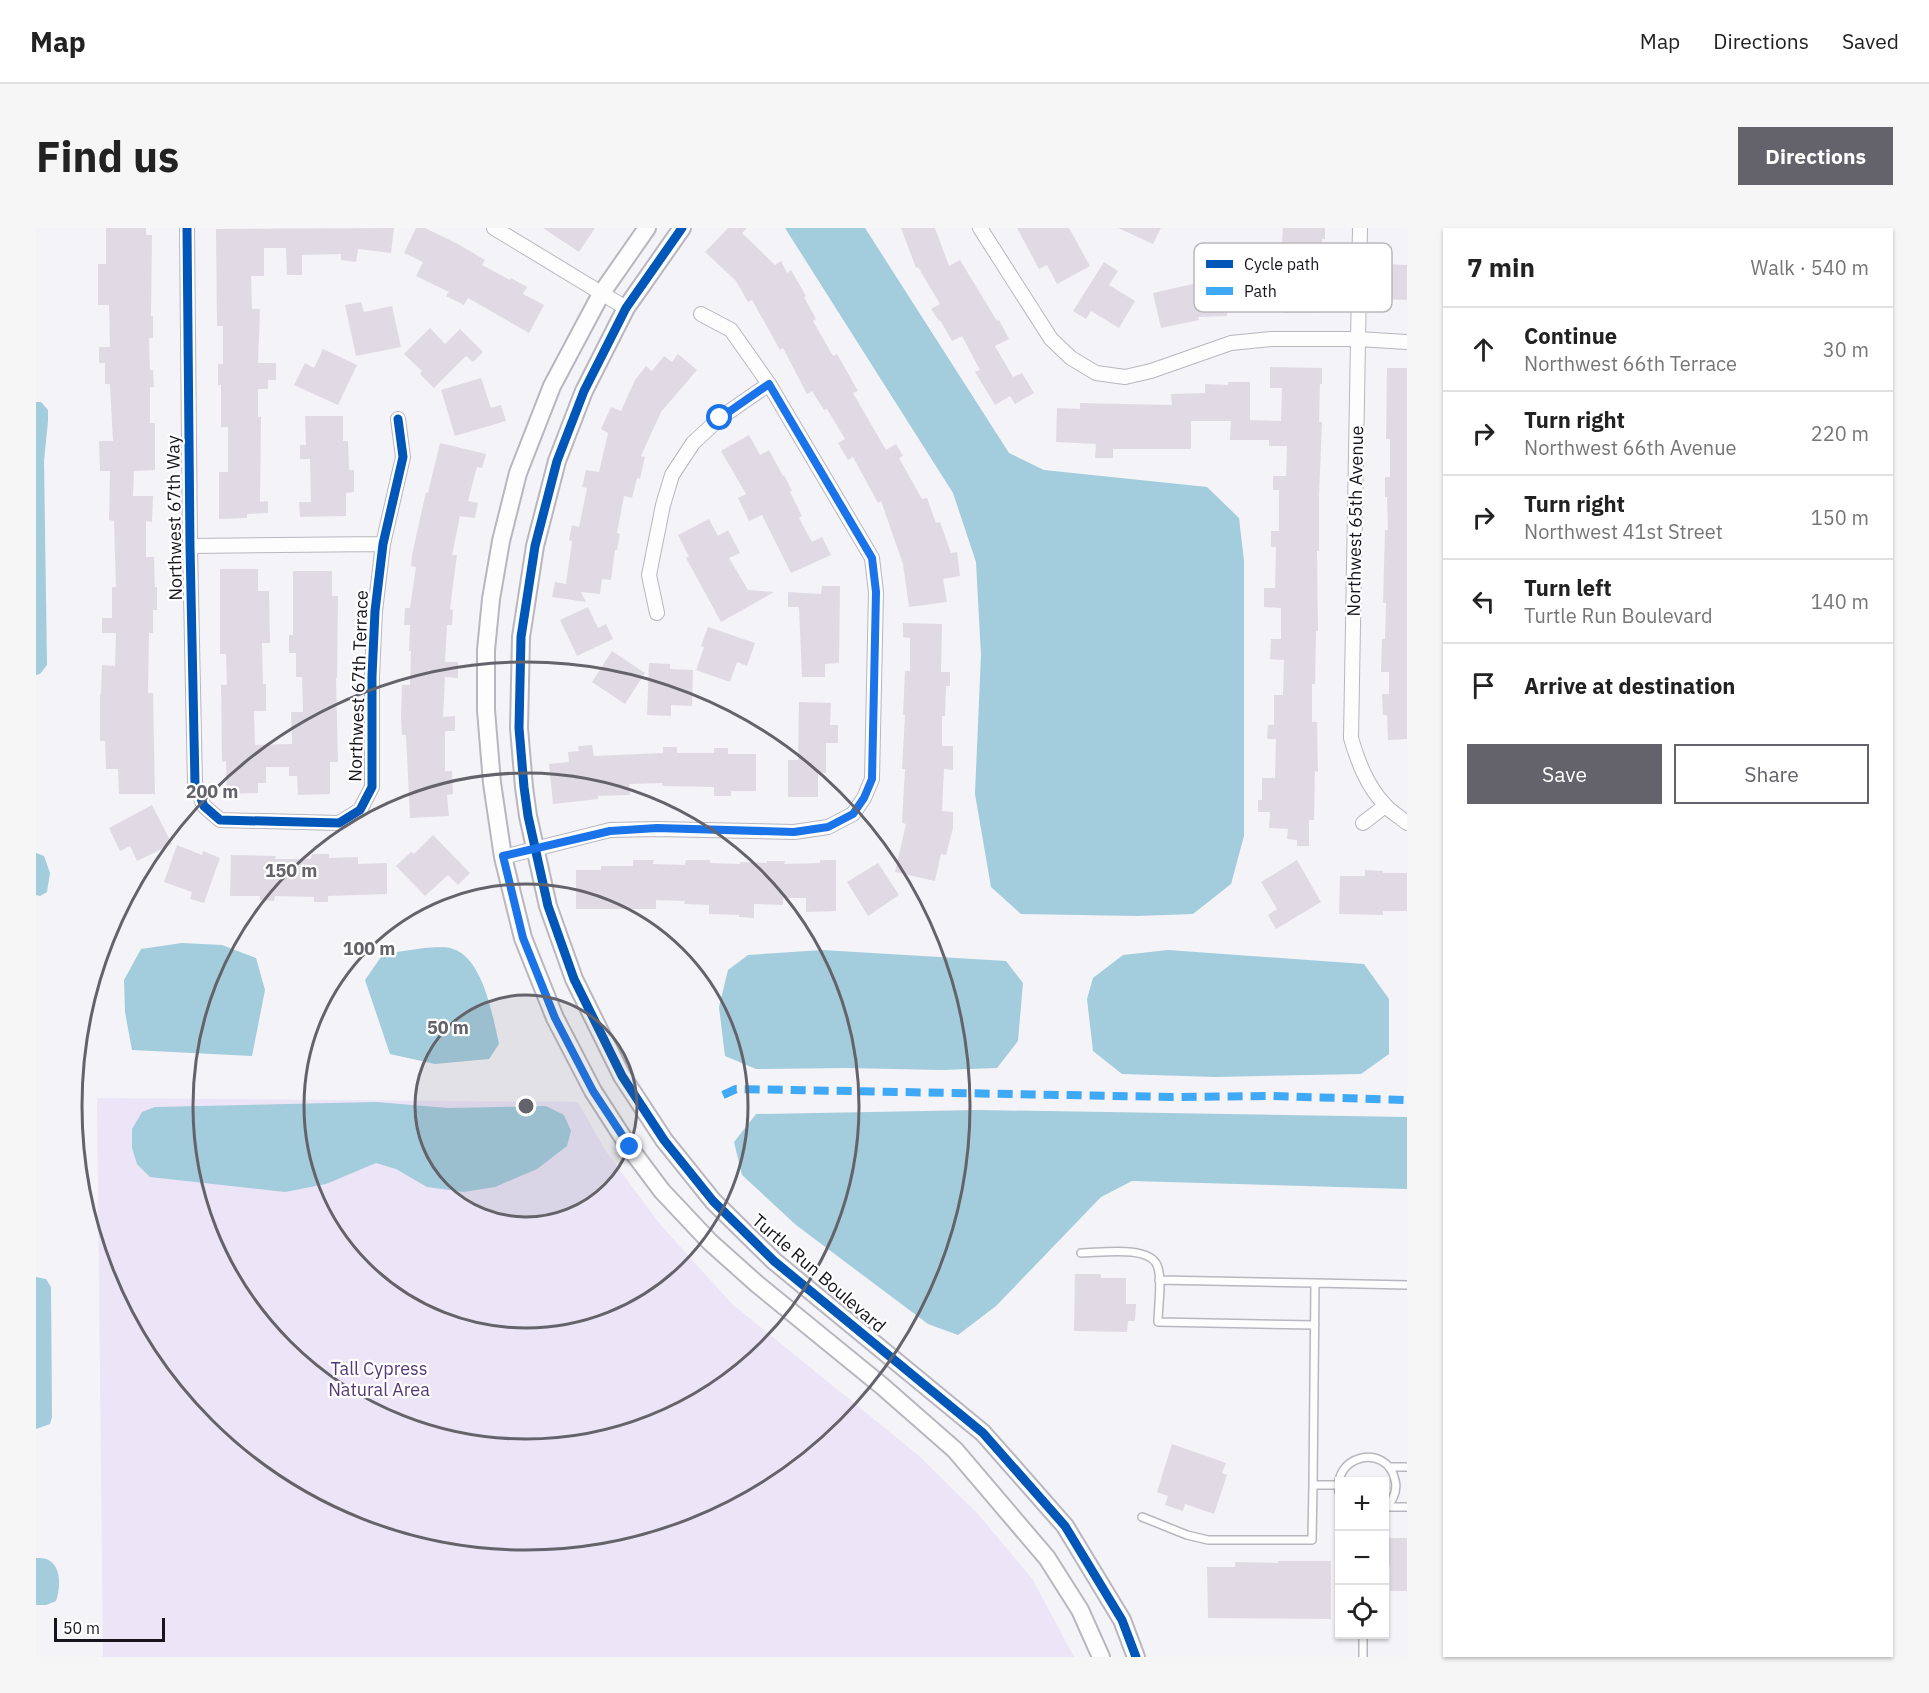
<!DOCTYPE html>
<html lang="en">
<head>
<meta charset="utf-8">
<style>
	:root { --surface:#fff; --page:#f6f6f6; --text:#222; --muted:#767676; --line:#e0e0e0; --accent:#64626a }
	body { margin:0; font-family:"IBM Plex Sans",sans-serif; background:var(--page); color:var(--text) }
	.controls { position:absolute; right:18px; bottom:18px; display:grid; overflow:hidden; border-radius:0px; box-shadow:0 2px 4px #0004 }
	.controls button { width:54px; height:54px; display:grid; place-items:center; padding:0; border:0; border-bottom:2px solid var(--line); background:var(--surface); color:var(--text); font:30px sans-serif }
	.scale { position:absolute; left:18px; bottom:15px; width:111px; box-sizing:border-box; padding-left:6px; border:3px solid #17141d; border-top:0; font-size:16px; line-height:21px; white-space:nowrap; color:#17141d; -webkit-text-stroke:4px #fff; paint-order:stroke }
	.stop { position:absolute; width:18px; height:18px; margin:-14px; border:4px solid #1a73e8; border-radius:50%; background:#fff }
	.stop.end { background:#1a73e8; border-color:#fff; box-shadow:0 2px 6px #0008 }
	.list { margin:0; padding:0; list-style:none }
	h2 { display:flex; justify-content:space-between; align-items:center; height:78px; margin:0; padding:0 24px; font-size:26px }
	h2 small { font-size:20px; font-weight:400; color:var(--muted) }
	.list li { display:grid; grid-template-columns:39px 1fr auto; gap:18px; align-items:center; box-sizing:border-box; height:84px; padding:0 24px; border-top:2px solid var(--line) }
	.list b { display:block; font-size:22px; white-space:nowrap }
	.list p { margin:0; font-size:20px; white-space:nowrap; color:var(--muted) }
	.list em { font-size:20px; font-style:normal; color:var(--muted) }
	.actions { display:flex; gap:12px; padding:18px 24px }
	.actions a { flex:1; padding:14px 0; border:2px solid var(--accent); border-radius:0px; text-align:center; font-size:21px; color:var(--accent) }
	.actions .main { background:var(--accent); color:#fff }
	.icon { flex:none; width:33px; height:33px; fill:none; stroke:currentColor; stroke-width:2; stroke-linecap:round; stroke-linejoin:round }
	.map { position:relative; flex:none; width:1371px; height:1429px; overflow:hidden; border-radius:0px }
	header { display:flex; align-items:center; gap:36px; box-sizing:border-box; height:84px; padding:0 30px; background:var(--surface); border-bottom:2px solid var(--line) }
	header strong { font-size:28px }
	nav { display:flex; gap:33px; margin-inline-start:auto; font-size:21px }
	.intro { display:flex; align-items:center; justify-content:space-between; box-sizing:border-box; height:144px; padding:0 36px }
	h1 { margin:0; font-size:42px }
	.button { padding:15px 27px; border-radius:0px; background:var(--accent); color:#fff; font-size:21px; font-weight:700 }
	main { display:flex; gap:36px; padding:0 36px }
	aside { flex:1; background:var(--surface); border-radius:0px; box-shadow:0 2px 4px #0004 }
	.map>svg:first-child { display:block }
	.green { fill:#ebe5f7 }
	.water { fill:#a3ccdd }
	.building { fill:#e0dae5 }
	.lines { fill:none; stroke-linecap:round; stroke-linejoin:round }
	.service-casing { stroke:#b9b6be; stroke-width:10 }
	.minor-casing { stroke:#b9b6be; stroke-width:16 }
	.tertiary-casing { stroke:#b9b6be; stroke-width:20 }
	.service { stroke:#fdfdfe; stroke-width:7 }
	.minor { stroke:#fdfdfe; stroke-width:14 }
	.tertiary { stroke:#fdfdfe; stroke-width:16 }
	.quiet { stroke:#3fa9f5; stroke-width:8; stroke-dasharray:15 8; stroke-linecap:butt }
	.cycleway-casing { stroke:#fff; stroke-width:13 }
	.cycleway { stroke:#0057b8; stroke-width:9 }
	.route { stroke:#1a73e8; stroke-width:8 }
	.ring { fill:none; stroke:#64626a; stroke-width:3 }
	.labels { text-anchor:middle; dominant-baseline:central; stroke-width:4.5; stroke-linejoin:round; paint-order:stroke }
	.street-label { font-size:18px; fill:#17141d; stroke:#fff }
	.park-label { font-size:18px; fill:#533a75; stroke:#fff }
	.key { fill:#fff; stroke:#b9b8bb; stroke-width:1.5 }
	.key-label { font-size:16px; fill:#17141d }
	.centre { fill:#64626a; stroke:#fff; stroke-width:3 }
	.ring-label { font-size:18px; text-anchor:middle; font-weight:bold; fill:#64626a; stroke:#fff; stroke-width:4.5; stroke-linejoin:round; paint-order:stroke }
</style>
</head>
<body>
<header>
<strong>Map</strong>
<nav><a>Map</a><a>Directions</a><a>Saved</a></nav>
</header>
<div class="intro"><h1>Find us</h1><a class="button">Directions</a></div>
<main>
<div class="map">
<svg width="1371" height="1429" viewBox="0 0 1371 1429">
	<rect width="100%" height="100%" fill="#f4f3f8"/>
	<path class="green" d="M61,870l481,4 27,48 54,73 73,81 186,151 60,59 55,66 41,77h-971z"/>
	<path class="water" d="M749,0h80l144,225 35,17 163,17 32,31 5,43v275l-13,48 -38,30 -56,2 -116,-2 -30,-27 -16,-93 6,-139 -5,-93 -23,-69z
		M0,174h5l7,8v11l-4,40 3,204 -7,9 -4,1z
		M0,625l8,3 6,17 -3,19 -7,4 -4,-1z
		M146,715l40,2 34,13 9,32 -13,66 -120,-6 -7,-38 -1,-32 17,-31z
		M388,720c8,0 21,-2 29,1 30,9 40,68 46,95l-10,15 -54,5 -45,-10 -25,-74 18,-26z
		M786,722l184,11 17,22 -5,58 -21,27 -55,2 -96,-2 -90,1 -31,-13 -6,-49 9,-37 20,-15z
		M1132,722l196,14 25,35v55l-28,20 -146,3 -93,-3 -29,-23 -6,-52 6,-21 30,-23z
		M340,874l72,6 98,-2 18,9 7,16 -4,15 -30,23 -42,18 -31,5 -37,-5 -31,-18 -20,-6 -50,21 -41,8 -135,-15 -13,-13 -5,-16v-19l10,-17 13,-5z
		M943,882l428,7v72l-275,-8 -31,16 -105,109 -38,29 -30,-11 -132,-99 -54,-50 -8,-33 22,-28z
		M0,1049l10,2 5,8 1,130 -2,7 -14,5z
		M0,1330c5,0 10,0 14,3 12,8 10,28 6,40l-10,4h-10z"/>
	<path class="building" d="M70,0h40v7h6l-1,81h2v22h-4l1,32h3l1,17h-4v36h5v47l-21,1 -1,25h20l-1,26 -6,-1v36h8l1,30h2v23h-4v23h-4l-1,60h5l2,101h-36l-1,-25h-12l-1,-28h-5v-47h1l1,-29 13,1 1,-33h-14v-15h10v-31h4l-2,-66 -5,-1 1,-49h-10l-1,-30h14l-3,-57h-5v-21h-6v-16h11l-1,-42h-11v-41h8z
		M358,0l-3,25 -33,-4 -2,13 -15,-2v-6l-39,1v20h-15l-1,-27h-22v28h-13l1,33h8l-2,54h18v17h-8v9h-10v28h3l-1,85 8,-1v12l-21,1v4l-28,1v-47h9v-45h-7v-42h-3v-21h5v-38h-6l-1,-97z
		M380,0h9l33,16 27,16 -3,5 28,15 1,-2 16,9 -4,7 21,11 -15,28 -61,-35 -4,7 -18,-9 3,-4 -33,-16 7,-14 -19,-9z
		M507,0h52l-16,24z
		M692,0h19l-5,5 33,32 6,-4 6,12 4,-3 15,26 -2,1 12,22 -3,2 20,35 4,-2 21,37 -5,2 33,57 10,-6 7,12 -4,2 23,41 5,-1 9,25 4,-1 11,31 6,-1 3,24 -17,3 4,23 -38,5 -6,-43 -22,-63 -3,2 -25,-46 -5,3 -10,-17 7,-4 -18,-30 -3,1 -12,-19 -5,3 -24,-46 -3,2 -28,-50 -4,2 -12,-21 -31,-29z
		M865,0h34l14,38 11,-6 37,61 2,-1 10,19 -14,7 18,31 9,-4 12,20 -19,11 -5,-8 -15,9 -20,-33 5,-2 -18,-34 -10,5 -12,-21 -1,1 -8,-12 9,-5 -22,-37 -2,1z
		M981,0h52l21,38 -33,18 -10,-19 -8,4z
		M1082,0h43l-8,16z
		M1247,0h42v11h-3l1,49h-3l-1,25h-36l1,-21 -13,-1 1,-46h10z
		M1068,34l14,9 -9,14 26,16 -16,27 -28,-17 -5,8 -13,-8z
		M1347,36l24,1v35l-25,-1z
		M1181,42v3l32,-1 1,36 -23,1v7l-29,1 1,3 -38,8 -8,-35 53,-12 -1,-10z
		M325,74l3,10 28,-6 9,41 -45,9 -11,-51z
		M394,100l15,16 15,-15 23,23 -10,10 -7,-6 -32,32 -14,-14 2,-3 -18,-17z
		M287,121l34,16 -19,40 -44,-20 11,-22 9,5z
		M642,126l19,16 -36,42 -20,44 4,1 -5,22 -3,-1 -5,20 -8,-2 -7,37 3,1 -3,16h-2l-4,30 -9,-1 -2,15 -19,-2 5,10 -34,-5 3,-15 11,2 6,-43 -3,-1 3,-15 7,2 8,-39 -5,-1 4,-17 13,2 9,-39 -7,-4 10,-22 10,4 14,-31 11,-14 6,5 12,-15 8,6z
		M1234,139l52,1v16h-2l-1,38h3l-3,74v55h-2l1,80h-2l-1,53h-3v38h5l1,50 -3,-1 -1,49h-5v26h-12v-6l-10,-1 1,-10 -19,-1 1,-16h-12v-12h4v-22h13l1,-39h-9l1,-14h6v-30h9l1,-35 -14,-1 1,-20h10v-31l-17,-1v-19h11l1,-41h-5v-16h8v-41h-6v-14h13l1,-30h-18v-6h-39l1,-19h-40v28h-78v9h-18l1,-14 -40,-2 1,-34 23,1v-6l92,2 -1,-11 34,-1v-9l23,1v-3h22v38l31,1 1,-33h-12z
		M1351,140h20v371l-19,1 -1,-25h-4l-1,-21h7v-22h-8l1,-33h3l1,-36h-3l2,-73h3l-1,-33h-2v-20h5v-38h-4z
		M445,150l10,30 10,-3 5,16 -51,15 -14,-46z
		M269,188h38v25h5l1,29h5v22l-8,1v23l-46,1 -1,-15h12l-1,-43h-10v-14h6z
		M713,207l11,20 9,-5 14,26 1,-1 8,16 -2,1 12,24 -3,2 13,24 10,-5 9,18 -40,18 -29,-58 -13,6 -11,-23 8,-4 -25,-43z
		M404,215l46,11 -4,14 -5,-1 -9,34 10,2 -3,15 -15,-2 -8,39h5l-7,54 3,1 -1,15h-5l-2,37h13v16l-13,-1 -2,40 12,-1v15h-10v40h7l1,23 -6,1 2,21 -39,2 -4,-83h-4l-1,-18 1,-32h8l1,-34h-2l1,-26h-6l1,-17h5l6,-41 -5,-1 1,-11 14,-63 2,1z
		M673,291l9,17 10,-6 12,23 -11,5 19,32 26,2 -53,30 -35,-64 3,-1 -11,-22z
		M184,341h38v22h11l1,52h-8l1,41h3v27h-12l1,34 37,-1 -1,-32h12l-1,-35h-6v-24h-7v-18h4v-64h39v25h6l-1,82h-1l2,84h-8v32l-32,1 -1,-19h-8v-9h-23v16h-8v10l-31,1 -1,-33 -4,1 -1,-77h6l-1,-31h-6z
		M786,358h18l-1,77 -14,1v13h-23l-3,-70h-11v-15l33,2z
		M552,379l10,21 8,-4 7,15 -36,17 -17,-36z
		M867,395l39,1 -1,48h9v14h-4l-1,30h-3v30h11v24l-9,-1 -2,42 11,1v16l-7,27 -5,-1 -6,27 -40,-9 11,-48 -4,-1 3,-54h-3l3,-54h-2l2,-44h5v-33l-7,-1z
		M672,399l47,16 -8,23 -10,-4 -7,20 -34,-12 8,-23 -3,-1z
		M576,423l33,22 -20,31 -33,-22z
		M613,435l21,1v5l23,1 -1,36 -21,-1v11l-24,-1z
		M763,474l32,1 -1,22h8v18h-12v30h-8v24h-30v-37h10z
		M556,517l2,11 69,-3v-6h14v6h37v-5h14v6h28v37h-25v5h-17v-9l-52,-1 1,-3 -34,1 1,11 -32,1v3l-45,5 -4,-40 20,-2 -1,-10 11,-1 -1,-5z
		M116,577l20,39 -35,17 -7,-15 -10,5 -11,-23z
		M397,607l37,38 -12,12 -10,-10 -23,21 -29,-30 15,-14 3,2z
		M141,617l25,10 1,-4 17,7 -16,45 -14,-4 2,-7 -28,-10z
		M276,626h17v4l29,-1v7l29,-1v31l-59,2v6h-14v-5l-39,-1 -1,5 -14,-1v-4h-30l1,-41 45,1 -1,3h36z
		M597,632h21l-1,4 32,1 1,-5h24v3l30,1v-2l27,1v-2h18l-1,3 36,-1v-3h16v51l-30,1v-14h-23v7l-29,-1v14l-15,-1v-2l-30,-1v-9l-25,-1 1,-3 -29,-1v9h-80v-39h25v-4h32z
		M1261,632l24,42 -45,27 -8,-14 9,-6 -16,-27z
		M842,635l21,32 -31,21 -21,-34z
		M1329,642l18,1v2h24v38h-24v4l-44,-1 1,-38h25z
		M1039,1046h26v4h25v26h10l-1,17h-7l-1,11 -53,-1z
		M1136,1216l54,19 -4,10 5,2 -13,39 -29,-10 -2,7 -18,-6 3,-9 -11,-4z
		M1352,1310h19v53h-17v-25h-6v-18l4,1z
		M1242,1333h53v58l-123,-1 -1,-51h28v-5l43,1z"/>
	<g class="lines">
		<g class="service-casing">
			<path id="service" d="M1045,1025c19,0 67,-8 76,12 6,13 1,42 1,57l157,3
				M1123,1052l156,3
				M1353,1239h18
				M1302,1257h-25l2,-202 92,2
				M1304,1268c-11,-41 47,-54 55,-16 3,12 -2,21 -11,29
				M1351,1279h20
				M1106,1289l45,18 21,5h104l1,-55
				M1327,1429v-23"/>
		</g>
		<g class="minor-casing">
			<path id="minor" d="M151,0l3,318 5,238 9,22 16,14 119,3 21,-13 12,-23v-111l3,-65 8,-67 20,-87 -5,-38
				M458,0l132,80
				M944,0l71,111 20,19 25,15 29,4 26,-6 80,-28 40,-4h87l49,3
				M1324,0l-9,510c7,24 16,48 34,67 6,7 15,12 22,18
				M154,318l193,-2
				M621,385l-8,-38 14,-70 9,-30 21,-32 27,-25 49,-34
				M1327,595l22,-17
				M467,629l107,-27 47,-1 137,3 34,-5 25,-13 11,-16 8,-19 4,-187 -4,-34 -103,-174 -38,-54 -30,-16"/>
		</g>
		<g class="tertiary-casing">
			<path id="tertiary" d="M611,0l-46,66 -49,92 -34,87 -17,68 -10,58 -5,51v60l6,73 11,74 20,81 32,80 38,73 36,56 33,44 48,51 47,42 125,102 73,64 92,108 33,52 21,47
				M646,0l-56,80 -42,83 -27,70 -22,85 -14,91 -2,91 5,59 4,29 20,90 26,73 48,97 42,64 49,61 61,60 209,172 82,93 57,94 14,37"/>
		</g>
		<use href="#service" class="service"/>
		<use href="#minor" class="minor"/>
		<use href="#tertiary" class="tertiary"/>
		<path class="quiet" d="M687,867l13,-6 437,8 100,-1 134,4"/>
		<g class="cycleway-casing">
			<path id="cycleway" d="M151,0l3,318 5,238 9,22 16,14 119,3 21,-13 12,-23v-111l3,-65 8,-67 20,-87 -5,-38
				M646,0l-56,80 -42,83 -27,70 -22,85 -14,91 -2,91 5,59 4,29 20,90 26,73 48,97 42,64 49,61 61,60 209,172 82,93 57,94 14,37"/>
		</g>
		<use href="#cycleway" class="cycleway"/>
	</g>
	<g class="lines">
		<path class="route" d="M594,919l-37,-56 -38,-73 -32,-80 -20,-82 107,-25 47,-3 137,4 34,-5 25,-13 11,-16 8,-19 4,-187 -4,-34 -103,-174 -49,34"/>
	</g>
	<circle cx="490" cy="878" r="111" fill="#64626a" fill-opacity=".12"/>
	<g class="ring">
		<circle cx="490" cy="878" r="111"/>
		<circle cx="490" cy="878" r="222"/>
		<circle cx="490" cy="878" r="333"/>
		<circle cx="490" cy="878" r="444"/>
	</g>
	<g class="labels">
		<g class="street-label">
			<text transform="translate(138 290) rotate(-91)">Northwest 67th Way</text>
			<text transform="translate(1319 293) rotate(-89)">Northwest 65th Avenue</text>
			<text transform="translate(322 458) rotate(-88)">Northwest 67th Terrace</text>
			<text transform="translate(783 1045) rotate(41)">Turtle Run Boulevard</text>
		</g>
		<g class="park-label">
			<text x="343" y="1140">Tall Cypress<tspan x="343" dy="21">Natural Area</tspan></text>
		</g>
	</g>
	<rect x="1158" y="15" width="198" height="69" rx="9" class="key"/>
	<rect x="1170" y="32" width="27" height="8" fill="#0057b8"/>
	<rect x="1170" y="59" width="27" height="8" fill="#3fa9f5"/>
	<g class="key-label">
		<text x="1208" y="42">Cycle path</text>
		<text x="1208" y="69">Path</text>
	</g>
	<circle cx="490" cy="878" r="9" class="centre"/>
	<g class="ring-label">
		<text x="176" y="570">200 m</text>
		<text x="255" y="649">150 m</text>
		<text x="333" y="727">100 m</text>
		<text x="412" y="806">50 m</text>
	</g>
</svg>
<div class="controls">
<button>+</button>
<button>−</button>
<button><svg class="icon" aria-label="locate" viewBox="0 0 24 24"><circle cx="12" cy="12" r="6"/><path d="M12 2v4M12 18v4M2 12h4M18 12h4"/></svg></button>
</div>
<div class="scale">50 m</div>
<div class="stop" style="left:684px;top:190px"></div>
<div class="stop end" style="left:594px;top:919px"></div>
</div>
<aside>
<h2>7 min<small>Walk · 540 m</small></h2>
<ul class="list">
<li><svg class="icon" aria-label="ahead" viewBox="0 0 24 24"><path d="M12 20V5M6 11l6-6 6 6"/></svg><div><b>Continue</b><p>Northwest 66th Terrace</p></div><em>30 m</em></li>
<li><svg class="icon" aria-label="right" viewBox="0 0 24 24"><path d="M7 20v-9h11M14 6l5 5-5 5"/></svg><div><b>Turn right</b><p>Northwest 66th Avenue</p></div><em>220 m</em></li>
<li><svg class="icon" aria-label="right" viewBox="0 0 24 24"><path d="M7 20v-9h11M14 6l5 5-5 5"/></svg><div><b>Turn right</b><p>Northwest 41st Street</p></div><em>150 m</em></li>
<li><svg class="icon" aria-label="left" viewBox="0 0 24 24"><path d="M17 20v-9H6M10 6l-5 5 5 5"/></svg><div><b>Turn left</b><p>Turtle Run Boulevard</p></div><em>140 m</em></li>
<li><svg class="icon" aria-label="arrive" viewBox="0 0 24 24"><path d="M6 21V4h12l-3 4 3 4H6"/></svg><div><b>Arrive at destination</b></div></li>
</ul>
<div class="actions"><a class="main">Save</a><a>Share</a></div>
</aside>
</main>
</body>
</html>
